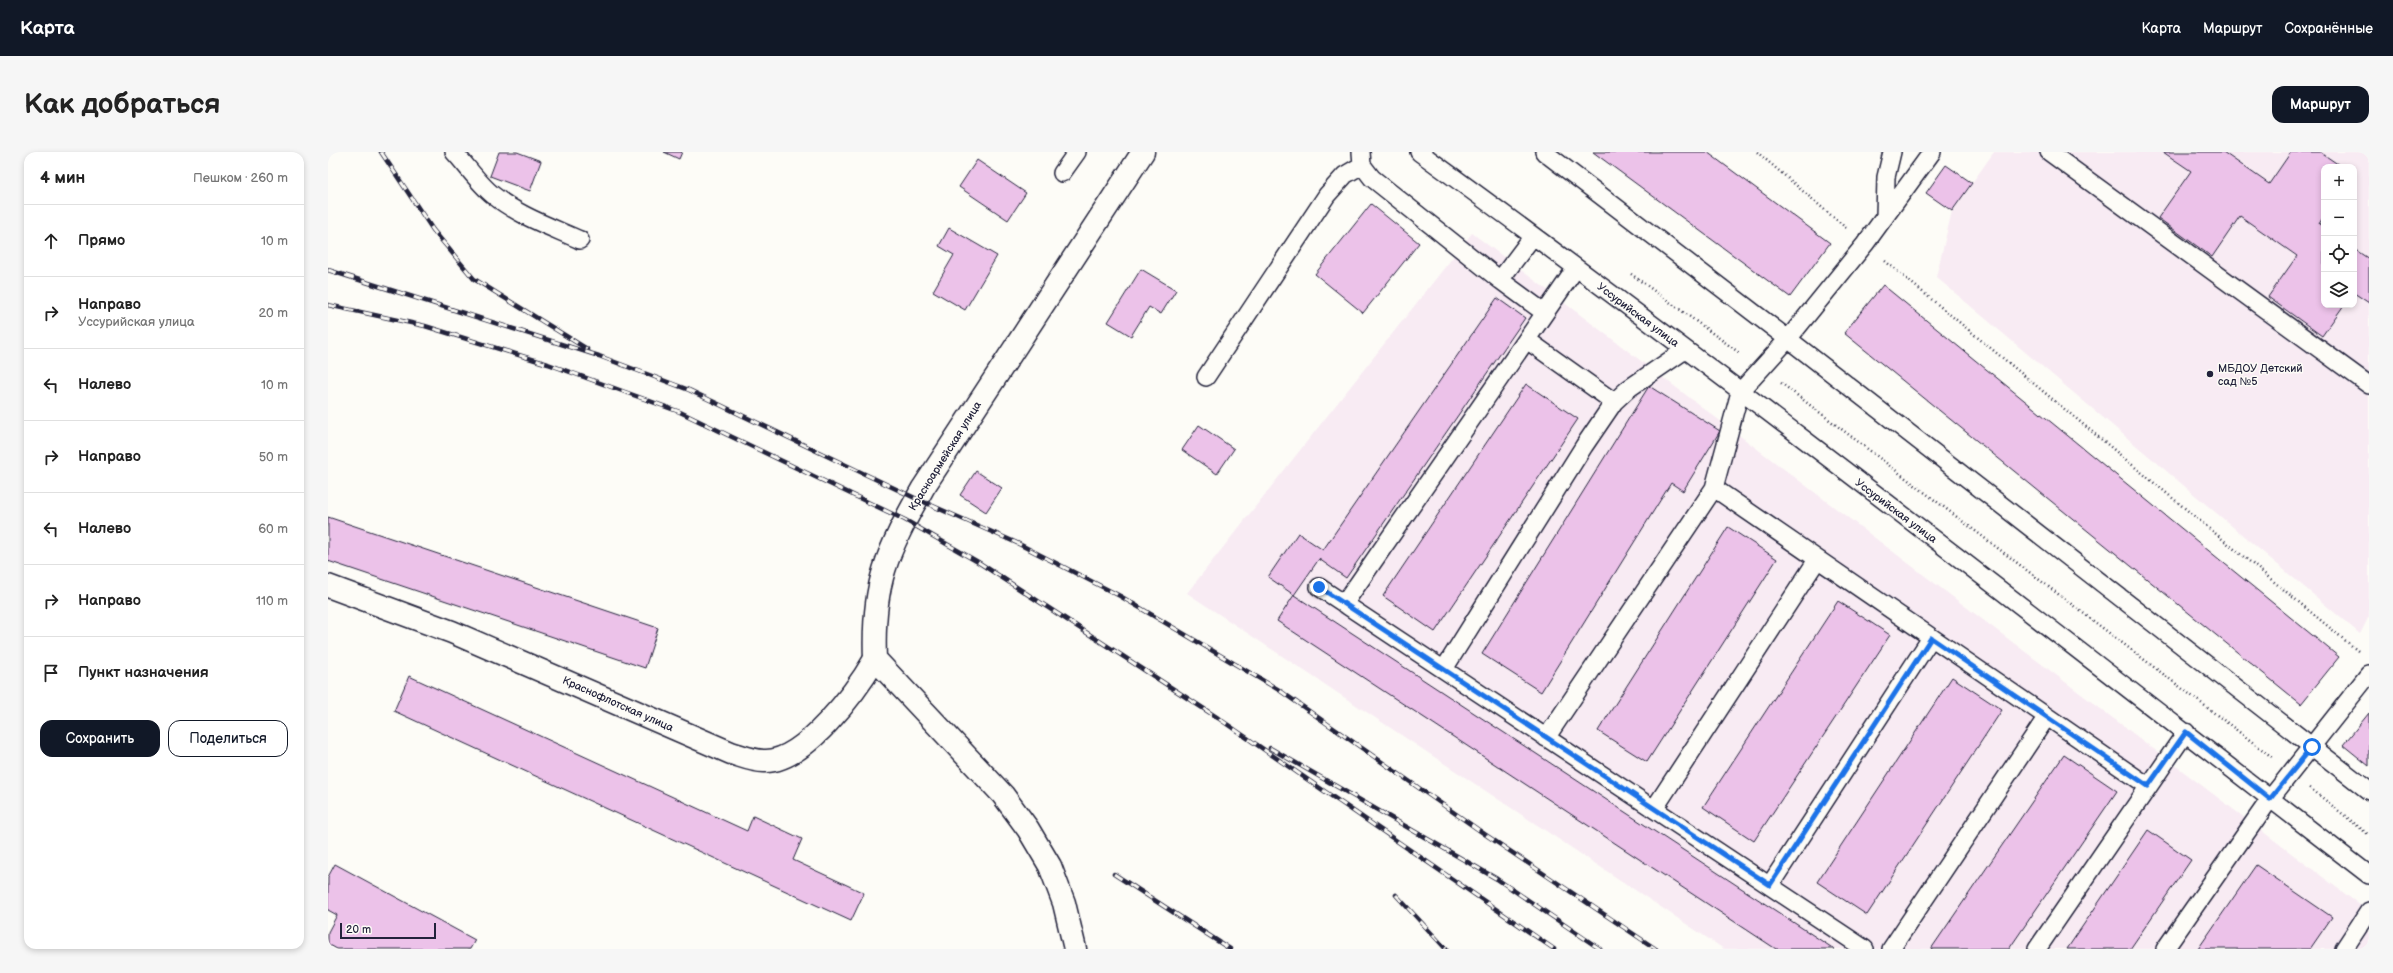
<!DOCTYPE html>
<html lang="ru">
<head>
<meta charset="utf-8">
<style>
	:root { --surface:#fff; --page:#f6f6f6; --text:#222; --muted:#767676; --line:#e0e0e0; --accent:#111827 }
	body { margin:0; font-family:"Balsamiq Sans",sans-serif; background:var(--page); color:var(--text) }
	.controls { position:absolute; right:12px; top:12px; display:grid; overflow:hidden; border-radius:8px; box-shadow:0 2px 6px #0003 }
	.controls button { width:36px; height:36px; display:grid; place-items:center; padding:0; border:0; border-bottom:1px solid var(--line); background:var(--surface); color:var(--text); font:20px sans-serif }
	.scale { position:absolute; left:12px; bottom:10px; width:96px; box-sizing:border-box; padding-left:4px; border:2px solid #22223b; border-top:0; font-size:11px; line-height:14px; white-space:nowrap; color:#22223b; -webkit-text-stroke:3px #fdfcf7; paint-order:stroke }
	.stop { position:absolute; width:12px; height:12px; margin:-9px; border:3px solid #1a73e8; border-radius:50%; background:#fff }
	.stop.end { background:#1a73e8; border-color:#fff; box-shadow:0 1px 4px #0008 }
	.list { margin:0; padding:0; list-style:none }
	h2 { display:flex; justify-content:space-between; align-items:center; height:52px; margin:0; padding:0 16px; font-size:17px }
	h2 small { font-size:13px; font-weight:400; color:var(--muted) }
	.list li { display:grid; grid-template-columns:26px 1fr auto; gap:12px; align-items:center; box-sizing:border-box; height:72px; padding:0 16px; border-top:1px solid var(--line) }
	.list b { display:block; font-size:15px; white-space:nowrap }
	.list p { margin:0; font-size:13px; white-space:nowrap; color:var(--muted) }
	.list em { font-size:13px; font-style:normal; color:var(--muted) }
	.actions { display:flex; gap:8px; padding:12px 16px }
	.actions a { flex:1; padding:9px 0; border:1px solid var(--accent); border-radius:12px; text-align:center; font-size:14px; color:var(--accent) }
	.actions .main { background:var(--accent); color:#fff }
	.icon { flex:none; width:22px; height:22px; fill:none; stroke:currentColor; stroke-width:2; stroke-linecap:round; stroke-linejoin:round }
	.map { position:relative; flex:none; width:2041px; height:797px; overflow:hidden; border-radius:12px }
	header { display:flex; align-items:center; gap:24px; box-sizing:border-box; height:56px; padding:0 20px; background:var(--accent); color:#fff }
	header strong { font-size:19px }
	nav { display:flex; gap:22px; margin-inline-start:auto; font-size:14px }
	.intro { display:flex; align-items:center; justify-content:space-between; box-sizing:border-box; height:96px; padding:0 24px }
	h1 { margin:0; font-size:28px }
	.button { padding:10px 18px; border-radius:12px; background:var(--accent); color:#fff; font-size:14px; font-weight:700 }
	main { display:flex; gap:24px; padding:0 24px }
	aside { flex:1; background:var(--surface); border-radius:12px; box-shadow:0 2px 6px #0003 }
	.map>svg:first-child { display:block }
	.built { fill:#f8ebf3; fill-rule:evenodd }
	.building { fill:#ecc2e9; stroke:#22223b }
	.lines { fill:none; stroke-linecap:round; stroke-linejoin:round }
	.service-casing { stroke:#22223b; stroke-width:20 }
	.minor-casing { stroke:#22223b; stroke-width:25 }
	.secondary-casing { stroke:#22223b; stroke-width:25 }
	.path { stroke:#22223b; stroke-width:2.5; stroke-dasharray:1 3; stroke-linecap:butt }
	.service { stroke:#fdfcf7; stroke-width:17 }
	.minor { stroke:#fdfcf7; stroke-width:22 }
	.secondary { stroke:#fdfcf7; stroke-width:22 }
	.rail-casing { stroke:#22223b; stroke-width:4.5 }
	.rail { stroke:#fdfcf7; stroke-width:3; stroke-dasharray:9; stroke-linecap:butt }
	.route { stroke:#1a73e8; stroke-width:5 }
	.poi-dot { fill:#22223b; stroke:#fdfcf7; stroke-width:1.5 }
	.labels { text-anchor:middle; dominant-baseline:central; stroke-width:3; stroke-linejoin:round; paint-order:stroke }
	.street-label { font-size:11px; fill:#22223b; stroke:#fdfcf7 }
	.poi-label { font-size:11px; fill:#22223b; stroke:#fdfcf7; text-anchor:start }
</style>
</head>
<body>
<header>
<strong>Карта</strong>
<nav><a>Карта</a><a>Маршрут</a><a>Сохранённые</a></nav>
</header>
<div class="intro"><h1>Как добраться</h1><a class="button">Маршрут</a></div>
<main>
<aside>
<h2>4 мин<small>Пешком · 260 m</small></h2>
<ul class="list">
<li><svg class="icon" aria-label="ahead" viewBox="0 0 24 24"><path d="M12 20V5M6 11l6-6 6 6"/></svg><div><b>Прямо</b></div><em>10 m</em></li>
<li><svg class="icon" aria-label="right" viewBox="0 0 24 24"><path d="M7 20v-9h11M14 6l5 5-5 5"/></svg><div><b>Направо</b><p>Уссурийская улица</p></div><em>20 m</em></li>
<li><svg class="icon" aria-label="left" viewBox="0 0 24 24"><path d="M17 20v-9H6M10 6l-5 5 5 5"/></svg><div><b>Налево</b></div><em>10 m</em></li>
<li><svg class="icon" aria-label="right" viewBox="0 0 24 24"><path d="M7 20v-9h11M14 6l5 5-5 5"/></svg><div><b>Направо</b></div><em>50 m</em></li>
<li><svg class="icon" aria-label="left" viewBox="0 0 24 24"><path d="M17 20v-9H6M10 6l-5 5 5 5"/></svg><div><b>Налево</b></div><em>60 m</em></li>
<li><svg class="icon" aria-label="right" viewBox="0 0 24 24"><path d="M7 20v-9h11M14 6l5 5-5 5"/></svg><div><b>Направо</b></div><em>110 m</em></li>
<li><svg class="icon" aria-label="arrive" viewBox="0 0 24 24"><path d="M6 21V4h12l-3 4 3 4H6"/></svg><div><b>Пункт назначения</b></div></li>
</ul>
<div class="actions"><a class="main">Сохранить</a><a>Поделиться</a></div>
</aside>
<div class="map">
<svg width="2041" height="797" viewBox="0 0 2041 797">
	<rect width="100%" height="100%" fill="#fdfcf7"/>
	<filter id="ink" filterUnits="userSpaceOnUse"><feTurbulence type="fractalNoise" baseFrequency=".025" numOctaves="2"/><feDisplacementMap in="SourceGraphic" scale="8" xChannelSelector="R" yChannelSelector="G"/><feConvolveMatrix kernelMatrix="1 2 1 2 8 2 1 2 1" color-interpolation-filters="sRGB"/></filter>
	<g filter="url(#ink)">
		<path class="built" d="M1666,0h375v464l-9,18 -424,-357 16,-66zM1996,15h30v138h-30z
			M1144,81l897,679v37h-645l-537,-356z"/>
		<path class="building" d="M171,0h18l24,9 -11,30 -40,-15z
			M336,0h18l-3,7z
			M1265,0h114l123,91 -40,54z
			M1835,0h60l46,32 22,-32h29l22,15h-18v49l-5,8 5,3v78h20l-22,31 -54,-39 29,-41 -57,-40 -28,41 -54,-39 33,-47z
			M649,8l49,33 -18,27 -49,-33z
			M1618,13l26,18 -20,28 -26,-18z
			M1043,52l48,39 -56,70 -48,-39z
			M621,76l48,28 -32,54 -32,-19 21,-36 -15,-9z
			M2026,97l15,10v44l-15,-10z
			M813,117l35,21 -15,24 -12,-7 -18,29 -23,-14z
			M1555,133l456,372 -38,47 -457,-371z
			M1169,146l28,20 -179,260 -27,-19 -25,36 -26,-18 30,-44 25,17z
			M1198,232l52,35 -143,213 -52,-36z
			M1321,234l71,45 -37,60 -12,-8 -130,209 -59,-38z
			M871,273l35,24 -17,25 -35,-24z
			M648,319l26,17 -16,24 -26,-17z
			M0,365l330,111 -13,40 -317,-107z
			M1400,375l49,32 -130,203 -49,-31z
			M966,443l540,354h-58l-499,-328z
			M1510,449l52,34 -136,206 -51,-34z
			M81,524l338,155 6,-15 49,23 -9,21 71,33 -13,28 -457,-210z
			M1624,525l50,33 -135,205 -50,-33z
			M2041,561v53l-26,-21z
			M1736,603l53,36 -108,158h-78z
			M1820,678l43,30 -61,89h-63z
			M7,712l140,76 -5,9h-133l-9,-5v-12l9,-17 -9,-5v-33z
			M1928,713l76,52 -22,32h-112z"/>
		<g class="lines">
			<g class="service-casing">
				<path id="service" d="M126,0c13,14 25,32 39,43 26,21 58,32 87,45
					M1033,0l1,13 10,13 128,102 33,-44
					M1091,0c322,234 635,480 950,723
					M1216,0l244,187 581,452
					M1721,0l320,233
					M734,21l15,-21
					M1557,65l1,-40 6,-25
					M1172,128l45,33
					M1199,188l87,62
					M878,225l121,-182 18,-20 17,-10
					M1386,336l434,298
					M991,435l546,362
					M1016,452l232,-336
					M1116,517l140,-223 30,-44 14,-13 57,-39
					M1218,586l168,-250 26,-96 48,-53 77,-95 67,-92
					M1326,657l163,-249
					M1442,733l161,-247
					M1563,797l155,-231
					M1709,797l149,-217
					M1837,797l105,-150 99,-125
					M2016,797l25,-38"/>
			</g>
			<g class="minor-casing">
				<path id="minor" d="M0,434l124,46 279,121c10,3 22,8 33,8 40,2 93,-71 111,-102"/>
			</g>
			<g class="secondary-casing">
				<path id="secondary" d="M747,797l-11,-46 -14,-37 -22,-37 -25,-34 -128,-136c-3,-76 12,-107 48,-171l220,-336"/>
			</g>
			<path class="path" d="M1429,0l89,76
				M1557,109l473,390
				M1303,122l110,80
				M1453,231l491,374
				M1982,636l59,47"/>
			<use href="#service" class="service"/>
			<use href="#minor" class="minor"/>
			<use href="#secondary" class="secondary"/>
			<g class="rail-casing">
				<path id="rail" d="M53,0l52,78 41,49 113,70
					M0,118l271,86 90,34 228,109 100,44 103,53 159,94 207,145 170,114
					M0,153l97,21 123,38 132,48 225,108 73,42 240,156 336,231
					M942,596l227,131 103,70
					M786,722l116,75
					M1068,743l50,54"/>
			</g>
			<use href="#rail" class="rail"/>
		</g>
	</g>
	<g class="lines" filter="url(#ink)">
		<path class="route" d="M991,435l451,298 161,-247 217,148 38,-54 84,67 42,-52"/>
	</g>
	<circle class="poi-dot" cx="1882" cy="222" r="4"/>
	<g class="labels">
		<g class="street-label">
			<text transform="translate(1310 163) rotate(37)">Уссурийская улица</text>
			<text transform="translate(617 304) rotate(-58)">Красноармейская улица</text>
			<text transform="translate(1568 359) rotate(37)">Уссурийская улица</text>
			<text transform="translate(290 552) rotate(24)">Краснофлотская улица</text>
		</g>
		<g class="poi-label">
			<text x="1890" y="216">МБДОУ Детский<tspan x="1890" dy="13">сад №5</tspan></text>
		</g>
	</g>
</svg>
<div class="controls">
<button>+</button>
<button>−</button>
<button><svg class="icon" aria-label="locate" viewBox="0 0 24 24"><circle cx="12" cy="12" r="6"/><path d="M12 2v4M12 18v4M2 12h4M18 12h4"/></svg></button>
<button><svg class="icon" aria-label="layers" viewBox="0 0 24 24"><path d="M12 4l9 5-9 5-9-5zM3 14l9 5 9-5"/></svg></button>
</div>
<div class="scale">20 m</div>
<div class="stop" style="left:1984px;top:595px"></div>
<div class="stop end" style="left:991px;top:435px"></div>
</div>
</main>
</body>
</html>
